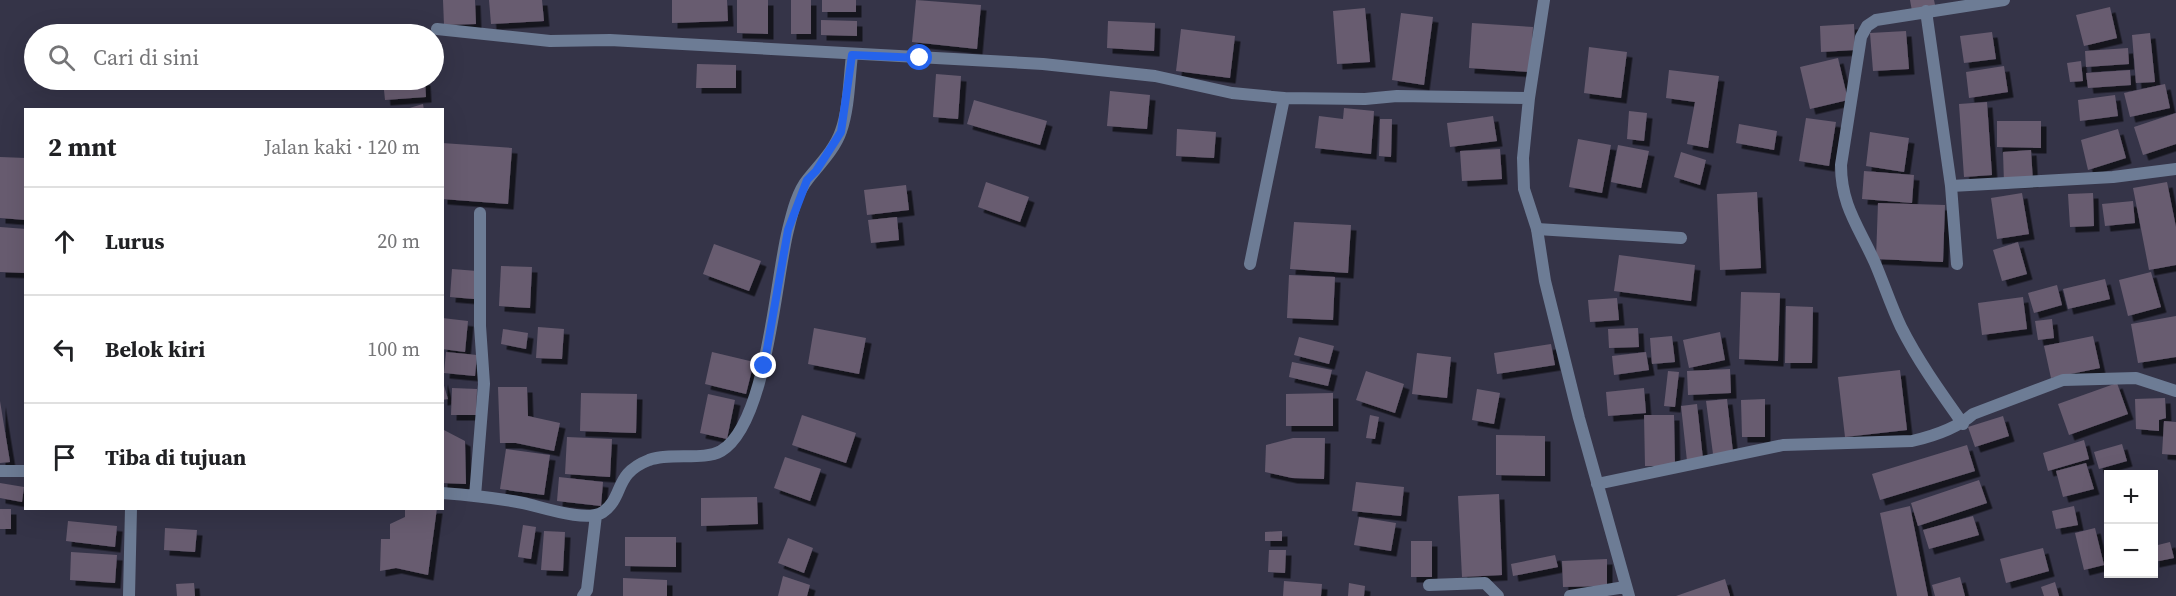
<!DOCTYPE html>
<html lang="id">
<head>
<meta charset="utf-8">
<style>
	:root { --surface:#fff; --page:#f6f6f6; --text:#202124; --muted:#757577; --line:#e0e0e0 }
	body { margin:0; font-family:"Source Serif 4",serif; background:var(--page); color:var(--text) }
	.controls { position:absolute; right:18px; bottom:18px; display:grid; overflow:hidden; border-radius:0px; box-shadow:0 6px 24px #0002 }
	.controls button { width:54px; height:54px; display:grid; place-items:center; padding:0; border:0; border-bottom:2px solid var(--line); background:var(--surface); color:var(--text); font:30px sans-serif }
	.stop { position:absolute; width:18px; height:18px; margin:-14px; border:4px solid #2563eb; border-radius:50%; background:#fff }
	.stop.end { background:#2563eb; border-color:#fff; box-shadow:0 2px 6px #0008 }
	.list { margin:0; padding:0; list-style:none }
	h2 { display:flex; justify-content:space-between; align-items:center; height:78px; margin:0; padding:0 24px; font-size:26px }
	h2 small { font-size:20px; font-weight:400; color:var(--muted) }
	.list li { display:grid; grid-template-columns:39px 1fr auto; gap:18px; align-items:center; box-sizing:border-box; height:108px; padding:0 24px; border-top:2px solid var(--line) }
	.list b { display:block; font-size:22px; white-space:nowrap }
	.list em { font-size:20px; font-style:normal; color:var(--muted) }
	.icon { flex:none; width:33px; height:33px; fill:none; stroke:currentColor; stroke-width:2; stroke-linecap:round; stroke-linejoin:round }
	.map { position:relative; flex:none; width:2176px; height:596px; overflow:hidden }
	.search { position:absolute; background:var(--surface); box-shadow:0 6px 24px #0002; left:24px; top:24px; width:420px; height:66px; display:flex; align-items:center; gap:15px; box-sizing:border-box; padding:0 21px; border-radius:33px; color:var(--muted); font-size:22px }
	.panel { position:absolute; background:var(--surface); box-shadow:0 6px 24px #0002; left:24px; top:108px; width:420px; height:402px; border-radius:0px }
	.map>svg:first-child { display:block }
	.building { fill:#685c70; filter:url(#shadow) }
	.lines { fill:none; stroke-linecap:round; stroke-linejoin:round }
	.service { stroke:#6d7c95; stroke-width:12 }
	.minor { stroke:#6d7c95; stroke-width:12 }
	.route { stroke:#2563eb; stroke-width:8 }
</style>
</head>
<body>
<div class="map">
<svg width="2176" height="596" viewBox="0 0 2176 596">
	<defs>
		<filter id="shadow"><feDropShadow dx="5.5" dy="5.5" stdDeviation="0" flood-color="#0009"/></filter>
	</defs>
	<rect width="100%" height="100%" fill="#353448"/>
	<path class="building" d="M443,0h32l1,24 -32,1z
		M489,0h53l2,21 -53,3z
		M672,0h55l1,21 -56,2z
		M737,0h31v34l-31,-1z
		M791,0h20v34h-20z
		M822,0h34v12h-34z
		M916,0l65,5 -4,44 -65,-7z
		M1910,0h24l1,5 -23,6z
		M2110,7l7,31 -33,8 -8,-31z
		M1365,8l5,54 -33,2 -4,-53z
		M1401,13l32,4 -9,68 -32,-5z
		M821,20l36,1v15l-36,-1z
		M1108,21l47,2 -1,28 -47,-3z
		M1472,23l61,4 -3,45 -61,-4z
		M1854,24l1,26 -34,2 -1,-26z
		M1181,29l54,7 -5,42 -54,-7z
		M1906,31l3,38 -36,2 -3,-38z
		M1992,32l4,27 -32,4 -4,-27z
		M2150,33l5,49 -19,1 -4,-48z
		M1589,47l38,5 -6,46 -37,-5z
		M2128,48l1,16 -43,3 -1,-16z
		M1838,58l10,42 -38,9 -10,-42z
		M2081,61l2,20 -13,1 -3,-19z
		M697,64l39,1v23h-40z
		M2004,66l4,26 -39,6 -3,-26z
		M1669,70l50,6 -11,72 -21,-4 8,-42 -29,-4z
		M2130,70l1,15 -43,3 -2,-15z
		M936,74l25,2 -3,43 -25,-2z
		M383,80h42l1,17 -41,3z
		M2165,84l5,24 -40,9 -6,-24z
		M1110,91l40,4 -3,34 -40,-3z
		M2115,95l3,21 -38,5 -2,-21z
		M974,100l73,21 -7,24 -73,-21z
		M1987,102l5,73 -28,2 -5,-73z
		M423,104l1,6h-18v-1z
		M1344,108l30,3 -3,43 -56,-6 4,-32 24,3z
		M1629,111l18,2 -3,28 -17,-2z
		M2176,113v31l-33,11 -9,-28z
		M1493,116l4,25 -47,6 -3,-24z
		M1806,118l30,4 -7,44 -30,-5z
		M1380,119h12l-1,38 -12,-1z
		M1997,121h44v27l-44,-1z
		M1739,124l38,7 -3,19 -38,-7z
		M1177,129l39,3 -2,26 -38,-2z
		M2118,129l8,29 -38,12 -7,-30z
		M1870,132l39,6 -5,34 -38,-6z
		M1578,139l33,6 -9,48 -33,-6z
		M442,143l70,5 -4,56 -66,-5z
		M1618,145l31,6 -8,37 -30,-6z
		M1500,149l2,30 -40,2 -2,-30z
		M2031,150l2,32 -29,1 -1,-31z
		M1681,152l25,8 -6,25 -26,-8z
		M0,157l26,1v62l-26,-2z
		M1864,171l50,4 -2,28 -50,-4z
		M986,182l43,15 -9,25 -42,-15z
		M2167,182l9,45v38l-27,5 -16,-82z
		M906,185l3,25 -42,5 -3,-25z
		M1757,192l4,76 -41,2 -3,-76z
		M2022,193l7,41 -32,5 -6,-41z
		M2093,193l1,33 -24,1 -2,-33z
		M2133,201l2,22 -30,3 -3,-22z
		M1878,203l67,2 -2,57 -67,-3z
		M897,217l2,23 -28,3 -3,-23z
		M1294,222l57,3 -3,48 -58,-4z
		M0,227l26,2v44l-26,-1z
		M2018,242l9,32 -25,7 -9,-31z
		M714,244l47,17 -12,30 -46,-17z
		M1619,255l76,10 -4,36 -77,-10z
		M501,266l31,1 -2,41 -31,-2z
		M452,269l25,2 -3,28 -24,-2z
		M2151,272l10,35 -33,9 -9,-36z
		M1289,275l46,2 -2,43 -46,-2z
		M2105,279l5,20 -42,10 -5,-20z
		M2057,285l5,20 -28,8 -6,-20z
		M1741,292l39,1 -2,68 -39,-2z
		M2023,297l4,32 -45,6 -4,-32z
		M1617,298l2,22 -29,2 -2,-22z
		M1786,306l27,1 -1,56h-27z
		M2176,316v41l-38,6 -7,-39z
		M442,318l26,3 -3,31 -23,-3z
		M2052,319l2,19 -16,2 -3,-19z
		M538,327l26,2 -2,30 -26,-1z
		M814,328l52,10 -7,36 -51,-10z
		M1638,328l1,19 -30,1 -1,-19z
		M503,329l25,4 -2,16 -25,-5z
		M1720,332l5,28 -36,8 -6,-28z
		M1672,336l3,26 -23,2 -2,-26z
		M2093,336l7,32 -49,10 -7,-32z
		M1299,337l35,9 -5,18 -35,-9z
		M1551,344l4,21 -58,9 -3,-21z
		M446,352l31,3 -2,21 -31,-3z
		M712,352l42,10 -8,32 -41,-10z
		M1646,352l3,18 -35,5 -2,-19z
		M1417,353l34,4 -4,41 -35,-4z
		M1292,362l40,8 -4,16 -39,-9z
		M1730,369l1,24 -43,2 -1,-24z
		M1900,370l7,60 -62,7 -7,-60z
		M1366,371l38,13 -9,29 -39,-13z
		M1668,371l11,1 -4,35 -11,-1z
		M442,379l6,20 -6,1z
		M2117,383l11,31 -59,21 -11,-31z
		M498,387h29l1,29 32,7 -6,28 -38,-8h-16z
		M452,388l25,1 -1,26h-25z
		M1644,388l2,25 -38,3 -2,-24z
		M1477,389l23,4 -6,31 -22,-4z
		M581,393l56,1 -1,39 -56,-2z
		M1333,393v33h-47v-32z
		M708,394l27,6 -8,39 -27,-6z
		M2165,398l1,20 -7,2v11l-23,-2 -1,-30z
		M1727,399l6,53 -20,2 -7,-53z
		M1765,399v38h-23l-1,-37z
		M0,401l10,61 -10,1z
		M1697,404l6,55 -16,2 -6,-55z
		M802,415l54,18 -10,30 -54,-18z
		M1370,415l9,2 -4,22 -9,-1z
		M1644,415h30l1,51h-30z
		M2003,416l6,20 -34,11 -7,-20z
		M2164,421l12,1v33l-14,-1z
		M442,429l23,12 1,43 -24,-1z
		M1496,435l49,1v40l-49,-1z
		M567,437l45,2 -2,38 -45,-3z
		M1293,438h32l-1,41 -32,-1 -27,-6 1,-27z
		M2084,440l5,19 -41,12 -5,-18z
		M2122,444l5,17 -28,8 -5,-17z
		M1967,445l8,26 -95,29 -8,-26z
		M506,449l44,6 -6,40 -44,-6z
		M785,457l36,12 -11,32 -36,-13z
		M2086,463l8,26 -31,8 -7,-26z
		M559,477l44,5 -2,24 -44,-5z
		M1979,480l8,23 -69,23 -7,-23z
		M1356,482l48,5 -3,29 -49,-5z
		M0,483l24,4 -2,15 -22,-4z
		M1499,494l3,81 -40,2 -4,-81z
		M757,497l1,27 -57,2v-28z
		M1910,506l18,90h-31l-17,-83z
		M2074,506l4,19 -22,4 -4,-18z
		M405,508h32l-9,67 -32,-7 -16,3 1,-32h9v-15l15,-7z
		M0,509h11v20h-11z
		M1973,516l6,19 -50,14 -6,-19z
		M1359,517l37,6 -5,28 -37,-6z
		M68,521l49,5 -2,21 -49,-6z
		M523,525l13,2 -5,32 -13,-2z
		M165,528l32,2 -2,22 -31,-2z
		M2095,528l9,37 -20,5 -9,-37z
		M544,531l21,1 -2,39 -22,-1z
		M1282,531v10h-17v-9z
		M625,537h51v30l-51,-1z
		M788,538l25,10 -9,25 -26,-10z
		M1411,541h21v36h-21z
		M2170,542l4,16 -20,4v-16z
		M2043,548l6,23 -43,12 -6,-24z
		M1269,550h17l-1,23 -17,-1z
		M71,552l46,3 -2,28 -45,-3z
		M1555,555l3,12 -45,9 -2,-12z
		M1607,559v27l-44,1 -1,-26z
		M783,576l27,9 -3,11h-29z
		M1960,577l5,19h-30l-3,-11z
		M623,578l44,2v16h-44z
		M1725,579l5,17h-54z
		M1284,581l38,3 -1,12h-38z
		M2055,582l4,14h-15l-3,-9z
		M194,583l1,13h-18l-1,-12z
		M1349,583l16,3 -1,10h-16z"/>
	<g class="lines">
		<path class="service" d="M1537,229l144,9"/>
		<path class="minor" d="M1544,0l-15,98 -6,60 1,31 13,40 8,52 34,137 50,178
			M1926,11l25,175 6,78
			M437,29l113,12 60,-1 433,24 112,12 77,17 52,5 81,1 32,-3 132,2
			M1951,186l162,-9 63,-8
			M1250,264l34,-166
			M1963,424c-22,-31 -45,-63 -62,-97 -10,-21 -17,-43 -26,-64 -16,-36 -34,-57 -34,-98l20,-128 6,-11 9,-6 128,-20
			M0,471h26
			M1597,484l186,-39 129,-4c22,-5 44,-12 61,-27l90,-34 73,-2 40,13
			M442,493c27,2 55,5 81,10 19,4 64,20 80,9 22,-16 10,-38 46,-52 22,-8 54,1 72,-9 46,-27 54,-170 67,-221 4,-16 9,-38 20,-51 11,-14 27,-30 33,-48 8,-23 8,-51 11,-76
			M475,496l9,-112 -4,-58v-113
			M1429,585l56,-2 13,13
			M129,596l2,-88
			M583,596l4,-6 9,-75
			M1570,596l55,-9"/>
	</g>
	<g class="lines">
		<path class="route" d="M764,366l24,-136 19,-50 9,-9 25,-39 11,-77 68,3"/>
	</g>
</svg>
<div class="controls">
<button>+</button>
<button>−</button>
</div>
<div class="stop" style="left:920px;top:58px"></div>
<div class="stop end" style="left:764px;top:366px"></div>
<div class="search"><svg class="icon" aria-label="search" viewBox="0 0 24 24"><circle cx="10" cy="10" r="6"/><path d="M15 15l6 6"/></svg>Cari di sini</div>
<section class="panel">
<h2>2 mnt<small>Jalan kaki · 120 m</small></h2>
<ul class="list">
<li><svg class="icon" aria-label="ahead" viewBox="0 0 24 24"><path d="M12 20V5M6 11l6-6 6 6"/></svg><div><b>Lurus</b></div><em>20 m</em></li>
<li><svg class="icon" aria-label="left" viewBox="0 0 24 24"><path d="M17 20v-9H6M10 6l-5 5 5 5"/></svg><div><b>Belok kiri</b></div><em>100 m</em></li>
<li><svg class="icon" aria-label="arrive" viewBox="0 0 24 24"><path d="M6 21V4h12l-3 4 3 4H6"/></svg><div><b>Tiba di tujuan</b></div></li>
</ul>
</section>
</div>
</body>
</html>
